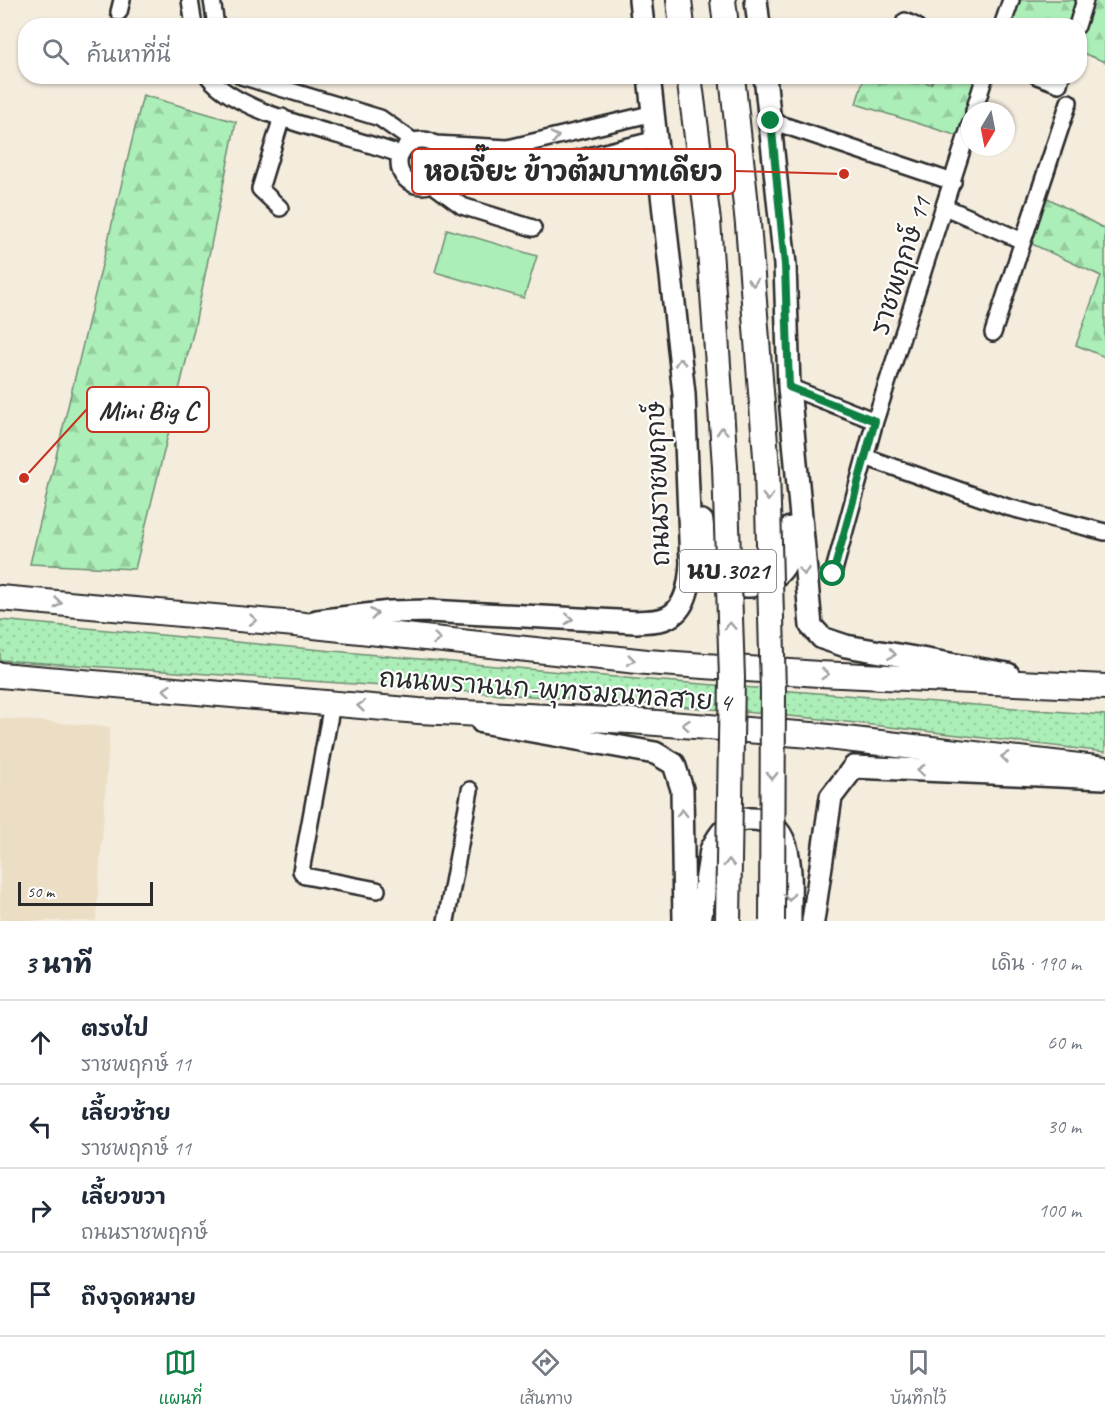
<!DOCTYPE html>
<html lang="th">
<head>
<meta charset="utf-8">
<style>
	:root { --surface:#fff; --page:#f6f6f7; --text:#1f2937; --muted:#747a83; --line:#e0e1e3; --accent:#0b8043 }
	body { margin:0; font-family:Caveat,"Playpen Sans Thai",sans-serif; background:var(--page); color:var(--text) }
	.compass { position:absolute; left:961px; top:102px; width:54px; height:54px; border-radius:50%; background:var(--surface); box-shadow:0 2px 4px #0004; rotate:190deg }
	.scale { position:absolute; left:18px; bottom:15px; width:135px; box-sizing:border-box; padding-left:6px; border:3px solid #2b2b2b; border-top:0; font-size:16px; line-height:21px; white-space:nowrap; color:#2b2b2b; -webkit-text-stroke:4px #fff; paint-order:stroke }
	.stop { position:absolute; width:18px; height:18px; margin:-14px; border:4px solid #0b8043; border-radius:50%; background:#fff }
	.stop.end { background:#0b8043; border-color:#fff; box-shadow:0 2px 6px #0008 }
	.list { margin:0; padding:0; list-style:none }
	h2 { display:flex; justify-content:space-between; align-items:center; height:78px; margin:0; padding:0 24px; font-size:26px }
	h2 small { font-size:20px; font-weight:400; color:var(--muted) }
	.list li { display:grid; grid-template-columns:39px 1fr auto; gap:18px; align-items:center; box-sizing:border-box; height:84px; padding:0 24px; border-top:2px solid var(--line) }
	.list b { display:block; font-size:22px; white-space:nowrap }
	.list p { margin:0; font-size:20px; white-space:nowrap; color:var(--muted) }
	.list em { font-size:20px; font-style:normal; color:var(--muted) }
	.icon { flex:none; width:33px; height:33px; fill:none; stroke:currentColor; stroke-width:2; stroke-linecap:round; stroke-linejoin:round }
	.map { position:relative; flex:none; width:1105px; height:921px; overflow:hidden }
	.search { position:absolute; background:var(--surface); box-shadow:0 2px 4px #0004; left:18px; right:18px; top:18px; height:66px; display:flex; align-items:center; gap:15px; box-sizing:border-box; padding:0 21px; border-radius:24px; color:var(--muted); font-size:22px }
	.sheet { height:414px; background:var(--surface) }
	nav { display:flex; justify-content:space-around; align-items:center; box-sizing:border-box; height:84px; border-top:2px solid var(--line); background:var(--surface); font-size:16px; color:var(--muted) }
	nav a { display:grid; justify-items:center; gap:3px }
	nav .on { color:var(--accent) }
	.map>svg:first-child { display:block }
	.built { fill:#ecdec5 }
	.grass { fill:url(#grass-dots); stroke:#6c8c71; stroke-width:1.5 }
	.forest { fill:url(#forest-firs); stroke:#6c8c71; stroke-width:1.5 }
	.park { fill:#aceeb7; stroke:#6c8c71; stroke-width:1.5 }
	.lines { fill:none; stroke-linecap:round; stroke-linejoin:round }
	.street-casing { stroke:#2b2b2b; stroke-width:20 }
	.secondary-casing { stroke:#2b2b2b; stroke-width:26 }
	.primary-casing { stroke:#2b2b2b; stroke-width:28 }
	.street { stroke:#fff; stroke-width:15 }
	.secondary { stroke:#fff; stroke-width:21 }
	.primary { stroke:#fff; stroke-width:24 }
	.primary-bridge-casing { stroke:#2b2b2b; stroke-width:28; stroke-linecap:butt }
	.primary-bridge { stroke:#fff; stroke-width:24 }
	.oneway { stroke:#a0a0a0 }
	.route { stroke:#0b8043; stroke-width:8 }
	.labels { text-anchor:middle; dominant-baseline:central; stroke-width:4.5; stroke-linejoin:round; paint-order:stroke }
	.shield { fill:#fff; stroke:#6b6b6b; stroke-width:1.5 }
	.shield-label { font-size:24px; font-weight:bold; fill:#2b2b2b }
	.street-label { font-size:26px; fill:#2b2b2b; stroke:#fff }
	.leader { fill:none; stroke:#c8321e; stroke-width:2 }
	.callout-dot { fill:#c8321e; stroke:#fff; stroke-width:2 }
	.callout { fill:#fff; stroke:#c8321e; stroke-width:2 }
	.callout-label { font-size:27px; text-anchor:middle; font-weight:bold; fill:#2b2b2b }
</style>
</head>
<body>
<div class="map">
<svg width="1105" height="921" viewBox="0 0 1105 921">
	<defs>
		<pattern id="grass-dots" width="8" height="8" patternUnits="userSpaceOnUse" patternTransform="scale(1.5)"><rect width="8" height="8" fill="#aceeb7"/><path d="M2 2h.1M6 6h.1" fill="none" stroke="#94cc9e" stroke-width="1.8" stroke-linecap="round"/></pattern>
		<pattern id="forest-firs" width="22" height="20" patternUnits="userSpaceOnUse" patternTransform="scale(1.5)"><rect width="22" height="20" fill="#aceeb7"/><path d="M5 1l3.5 6h-7zM16 11l3.5 6h-7z" fill="#94cc9e"/></pattern>
	</defs>
	<rect width="100%" height="100%" fill="#f4ecdd"/>
	<filter id="ink" filterUnits="userSpaceOnUse"><feTurbulence type="fractalNoise" baseFrequency=".0167" numOctaves="2"/><feDisplacementMap in="SourceGraphic" scale="12" xChannelSelector="R" yChannelSelector="G"/><feConvolveMatrix kernelMatrix="1 2 1 2 8 2 1 2 1" color-interpolation-filters="sRGB"/></filter>
	<g filter="url(#ink)">
		<path class="built" d="M0,718l110,9 -14,194h-96z"/>
		<path class="grass" d="M0,620l636,59 469,36v37l-284,-33 -143,-13 -678,-46z"/>
		<path class="forest" d="M1018,0h63l-9,25 -63,1z
			M1092,0h13v62l-25,-10v-13z
			M864,77h45l22,7 4,-7h41l-18,59 -102,-32z
			M143,95l93,27 -42,207 -59,240 -105,-5z
			M1046,197l59,32v128l-29,-12 25,-69 -69,-32z"/>
		<path class="park" d="M447,229l90,27 -13,42 -89,-26z"/>
		<g class="lines">
			<g class="street-casing">
				<path id="street" d="M190,0l4,26
					M212,0l4,26
					M119,12l3,-12
					M905,21l11,5
					M1002,26l9,-26
					M1077,26l8,-26
					M208,76c33,42 141,58 193,79
					M241,76l139,42 34,24
					M1037,76l22,8 2,-8
					M974,111l11,-35
					M771,121l182,61
					M399 163a23 23 0 1 1 46 0a23 23 0 1 1-46 0Z
					M435,144l73,4 146,-35
					M444,167l72,7 141,-35
					M432,184l30,22 71,22
					M945,207l78,34 46,-139
					M280,208l-20,-19 22,-72
					M993,333l30,-92
					M789,387l86,34
					M865,457l142,50 98,25
					M833,574l42,-153 95,-296
					M332,704l-31,167 4,5 72,14
					M446,921l24,-131"/>
			</g>
			<g class="secondary-casing">
				<path id="secondary" d="M640,0l3,26
					M756,0l3,26
					M765,76l20,189 4,122 22,239 11,12 24,8 162,28
					M702,521c2,15 1,36 11,49 20,25 61,20 74,-9 4,-11 3,-22 3,-33
					M317,621l73,-9 39,-1 207,11c9,-1 21,0 30,-4 21,-8 24,-36 25,-55l-7,-169 -35,-318
					M482,722l173,31 19,11 8,25 2,132
					M700,921l11,-71c8,-16 18,-31 37,-31 52,-3 41,68 42,102
					M813,921l18,-124 23,-30 250,11"/>
			</g>
			<g class="primary-casing">
				<path id="primary" d="M679,0l3,26
					M723,0l3,26
					M689,76l19,145
					M732,76l16,148
					M0,598l295,26 352,38 172,12 286,13
					M0,675l419,36 212,10 180,14 294,34"/>
			</g>
			<use href="#street" class="street"/>
			<use href="#secondary" class="secondary"/>
			<use href="#primary" class="primary"/>
			<g class="primary-bridge-casing">
				<path id="primary-bridge" d="M708,221l17,245 7,212 -4,243
					M748,224l19,245 6,222 -1,230"/>
			</g>
			<use href="#primary-bridge" class="primary-bridge"/>
		</g>
		<defs><path id="oneway-chevron" d="M-2-3.5L2.5 0L-2 3.5" fill="none" stroke-width="1.6" stroke-linecap="round" stroke-linejoin="round" transform="scale(1.5)"/></defs>
		<g class="oneway">
			<use href="#oneway-chevron" transform="translate(555 137) rotate(-13)"/>
			<use href="#oneway-chevron" transform="translate(753 282) rotate(86)"/>
			<use href="#oneway-chevron" transform="translate(680 362) rotate(-96)"/>
			<use href="#oneway-chevron" transform="translate(722 431) rotate(-94)"/>
			<use href="#oneway-chevron" transform="translate(768 497) rotate(89)"/>
			<use href="#oneway-chevron" transform="translate(804 571) rotate(85)"/>
			<use href="#oneway-chevron" transform="translate(58 603) rotate(5)"/>
			<use href="#oneway-chevron" transform="translate(374 614) rotate(-7)"/>
			<use href="#oneway-chevron" transform="translate(569 619) rotate(3)"/>
			<use href="#oneway-chevron" transform="translate(253 620) rotate(5)"/>
			<use href="#oneway-chevron" transform="translate(730 626) rotate(-92)"/>
			<use href="#oneway-chevron" transform="translate(437 639) rotate(6)"/>
			<use href="#oneway-chevron" transform="translate(892 654) rotate(9)"/>
			<use href="#oneway-chevron" transform="translate(631 660) rotate(6)"/>
			<use href="#oneway-chevron" transform="translate(825 674) rotate(3)"/>
			<use href="#oneway-chevron" transform="translate(167 690) rotate(-175)"/>
			<use href="#oneway-chevron" transform="translate(361 706) rotate(-175)"/>
			<use href="#oneway-chevron" transform="translate(686 725) rotate(-175)"/>
			<use href="#oneway-chevron" transform="translate(1005 757) rotate(-174)"/>
			<use href="#oneway-chevron" transform="translate(921 770) rotate(-177)"/>
			<use href="#oneway-chevron" transform="translate(772 776) rotate(90)"/>
			<use href="#oneway-chevron" transform="translate(682 813) rotate(-91)"/>
			<use href="#oneway-chevron" transform="translate(729 863) rotate(-89)"/>
			<use href="#oneway-chevron" transform="translate(789 897) rotate(88)"/>
		</g>
	</g>
	<g class="lines" filter="url(#ink)">
		<path class="route" d="M771,121l14,144 4,122 86,34 -42,153"/>
	</g>
	<g class="labels">
		<rect class="shield" x="680" y="550" width="96" height="42" rx="4.5"/>
		<g class="shield-label">
			<text x="728" y="571">นบ.3021</text>
		</g>
		<g class="street-label">
			<text transform="translate(901 266) rotate(-72)">ราชพฤกษ์ 11</text>
			<text transform="translate(658 484) rotate(-92)">ถนนราชพฤกษ์</text>
			<text transform="translate(555 690) rotate(4)">ถนนพรานนก-พุทธมณฑลสาย 4</text>
		</g>
	</g>
	<path class="leader" d="M844 174L735 171M24 478L87 409"/>
	<g class="callout-dot">
		<circle cx="844" cy="174" r="6"/>
		<circle cx="24" cy="478" r="6"/>
	</g>
	<g class="callout">
		<rect x="412" y="149" width="323" height="45" rx="6"/>
		<rect x="87" y="387" width="122" height="45" rx="6"/>
	</g>
	<g class="callout-label">
		<text x="573" y="181">หอเจี๊ยะ ข้าวต้มบาทเดียว</text>
		<text x="148" y="419">Mini Big C</text>
	</g>
</svg>
<svg class="compass" viewBox="-18 -18 36 36"><path d="M0-13l5 13h-10z" fill="#e53935"/><path d="M0 13l5-13h-10z" fill="#747a83"/></svg>
<div class="scale">50 m</div>
<div class="stop" style="left:833px;top:574px"></div>
<div class="stop end" style="left:771px;top:121px"></div>
<div class="search"><svg class="icon" aria-label="search" viewBox="0 0 24 24"><circle cx="10" cy="10" r="6"/><path d="M15 15l6 6"/></svg>ค้นหาที่นี่</div>
</div>
<section class="sheet">
<h2>3 นาที<small>เดิน · 190 m</small></h2>
<ul class="list">
<li><svg class="icon" aria-label="ahead" viewBox="0 0 24 24"><path d="M12 20V5M6 11l6-6 6 6"/></svg><div><b>ตรงไป</b><p>ราชพฤกษ์ 11</p></div><em>60 m</em></li>
<li><svg class="icon" aria-label="left" viewBox="0 0 24 24"><path d="M17 20v-9H6M10 6l-5 5 5 5"/></svg><div><b>เลี้ยวซ้าย</b><p>ราชพฤกษ์ 11</p></div><em>30 m</em></li>
<li><svg class="icon" aria-label="right" viewBox="0 0 24 24"><path d="M7 20v-9h11M14 6l5 5-5 5"/></svg><div><b>เลี้ยวขวา</b><p>ถนนราชพฤกษ์</p></div><em>100 m</em></li>
<li><svg class="icon" aria-label="arrive" viewBox="0 0 24 24"><path d="M6 21V4h12l-3 4 3 4H6"/></svg><div><b>ถึงจุดหมาย</b></div></li>
</ul>
</section>
<nav>
<a class="on"><svg class="icon" aria-label="map" viewBox="0 0 24 24"><path d="M3 6l6-2 6 2 6-2v14l-6 2-6-2-6 2zM9 4v14M15 6v14"/></svg>แผนที่</a>
<a><svg class="icon" aria-label="directions" viewBox="0 0 24 24"><path d="M12 3l9 9-9 9-9-9zM9 14v-3h6M13 9l2 2-2 2"/></svg>เส้นทาง</a>
<a><svg class="icon" aria-label="saved" viewBox="0 0 24 24"><path d="M7 4h10v16l-5-4-5 4z"/></svg>บันทึกไว้</a>
</nav>
</body>
</html>
